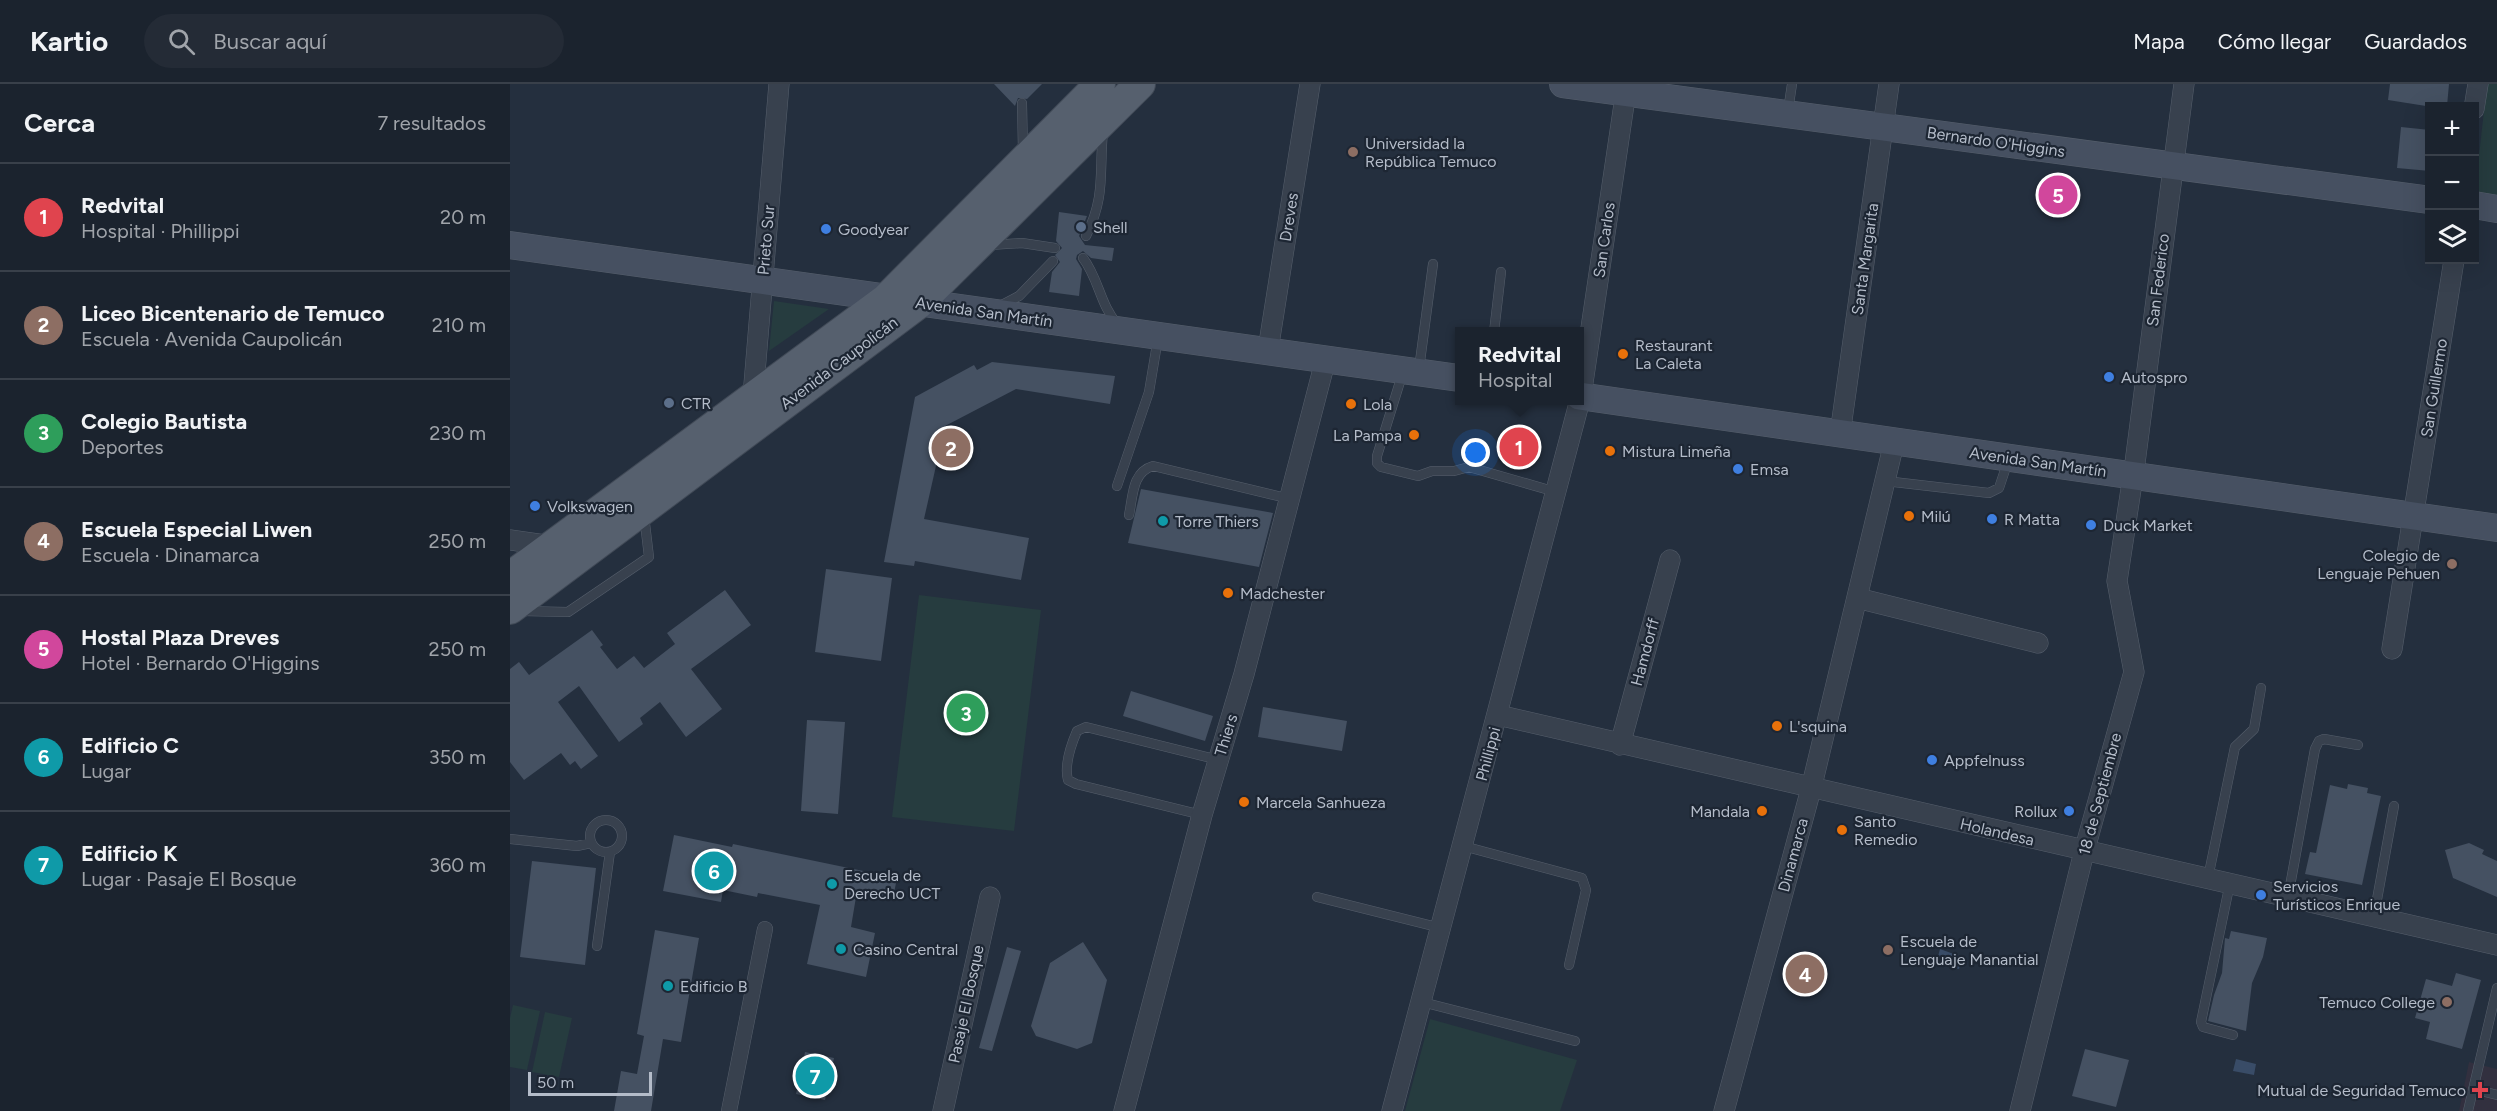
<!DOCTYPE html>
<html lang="es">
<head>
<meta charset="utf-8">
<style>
	:root { --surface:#1b232e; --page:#242b36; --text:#f1f3f6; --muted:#a0a4aa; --line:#39404a; --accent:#8ab4f8 }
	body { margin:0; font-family:Figtree,sans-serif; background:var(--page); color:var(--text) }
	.controls { position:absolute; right:18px; top:18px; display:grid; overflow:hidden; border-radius:0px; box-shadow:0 6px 24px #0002 }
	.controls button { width:54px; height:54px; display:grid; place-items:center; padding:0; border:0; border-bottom:2px solid var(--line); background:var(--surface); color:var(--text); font:30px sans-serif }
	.scale { position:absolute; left:18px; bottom:15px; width:124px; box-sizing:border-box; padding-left:6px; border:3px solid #b4bcc9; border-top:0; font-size:16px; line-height:21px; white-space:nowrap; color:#b4bcc9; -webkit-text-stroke:4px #1d2633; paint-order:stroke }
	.you { position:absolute; left:966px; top:369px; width:21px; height:21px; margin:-15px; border:4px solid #fff; border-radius:50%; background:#1a73e8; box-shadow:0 0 0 9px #1a73e833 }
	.badge { display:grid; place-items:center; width:39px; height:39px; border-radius:50%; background:var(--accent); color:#fff; font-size:20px; font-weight:700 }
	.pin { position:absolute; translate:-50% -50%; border:3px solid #fff; box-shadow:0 2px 6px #0006 }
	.popup { position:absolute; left:945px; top:243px; width:129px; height:78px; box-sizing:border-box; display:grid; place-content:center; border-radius:0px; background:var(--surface); filter:drop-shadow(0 2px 4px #0005); font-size:20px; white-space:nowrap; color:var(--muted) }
	.popup b { font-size:22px; color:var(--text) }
	.popup::after { content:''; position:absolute; left:50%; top:100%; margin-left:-12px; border:12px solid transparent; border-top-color:var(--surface) }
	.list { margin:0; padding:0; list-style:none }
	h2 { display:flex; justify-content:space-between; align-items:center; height:78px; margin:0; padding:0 24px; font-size:26px }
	h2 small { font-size:20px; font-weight:400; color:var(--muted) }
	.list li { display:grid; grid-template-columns:39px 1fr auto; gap:18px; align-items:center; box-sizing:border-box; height:108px; padding:0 24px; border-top:2px solid var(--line) }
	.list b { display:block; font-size:22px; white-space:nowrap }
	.list p { margin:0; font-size:20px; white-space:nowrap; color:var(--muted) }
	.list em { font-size:20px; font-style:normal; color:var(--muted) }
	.icon { flex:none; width:33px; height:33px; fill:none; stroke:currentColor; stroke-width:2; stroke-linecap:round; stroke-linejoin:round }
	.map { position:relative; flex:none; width:1987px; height:1027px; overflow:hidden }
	header { display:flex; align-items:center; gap:36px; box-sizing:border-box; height:84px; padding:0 30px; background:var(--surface); border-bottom:2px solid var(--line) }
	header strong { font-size:28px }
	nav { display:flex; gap:33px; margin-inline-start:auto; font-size:21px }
	.search { width:420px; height:54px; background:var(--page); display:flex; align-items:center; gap:15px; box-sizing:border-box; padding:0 21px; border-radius:33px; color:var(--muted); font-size:22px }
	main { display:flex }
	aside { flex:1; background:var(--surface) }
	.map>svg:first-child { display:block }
	.medical { fill:#32303f }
	.green { fill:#263c3f }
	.water { fill:#394c67 }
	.building { fill:#455162 }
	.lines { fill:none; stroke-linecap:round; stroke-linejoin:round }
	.service-casing { stroke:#565f6c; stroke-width:10 }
	.pedestrian-casing { stroke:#565f6c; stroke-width:16 }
	.minor-casing { stroke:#565f6c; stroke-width:21 }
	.secondary-casing { stroke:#565f6c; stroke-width:28 }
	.primary-casing { stroke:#414a57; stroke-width:32 }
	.service { stroke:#38414e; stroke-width:9 }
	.pedestrian { stroke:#38414e; stroke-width:15 }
	.minor { stroke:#38414e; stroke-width:20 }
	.secondary { stroke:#465061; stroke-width:27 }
	.primary { stroke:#56606e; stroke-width:30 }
	.education-dot { fill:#8d6e63; stroke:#1d2633; stroke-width:2 }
	.service-dot { fill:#5c6f8a; stroke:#1d2633; stroke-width:2 }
	.shop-dot { fill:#3f7fe0; stroke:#1d2633; stroke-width:2 }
	.food-dot { fill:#e8710a; stroke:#1d2633; stroke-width:2 }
	.culture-dot { fill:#0f9aa8; stroke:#1d2633; stroke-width:2 }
	.health-dot { fill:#e0444e; stroke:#1d2633; stroke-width:2 }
	.labels { text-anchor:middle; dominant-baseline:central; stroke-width:4.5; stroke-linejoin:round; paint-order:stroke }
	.street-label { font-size:16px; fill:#b4bcc9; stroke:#1d2633 }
	.poi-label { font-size:16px; fill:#b4bcc9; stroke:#1d2633; text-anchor:start }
</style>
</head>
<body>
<header>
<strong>Kartio</strong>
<div class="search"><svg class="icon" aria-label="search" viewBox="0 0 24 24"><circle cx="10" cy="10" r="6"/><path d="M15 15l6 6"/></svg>Buscar aquí</div>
<nav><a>Mapa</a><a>Cómo llegar</a><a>Guardados</a></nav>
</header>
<main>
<aside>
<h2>Cerca<small>7 resultados</small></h2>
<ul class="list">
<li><span class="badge" style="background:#e0444e">1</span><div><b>Redvital</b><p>Hospital · Phillippi</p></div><em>20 m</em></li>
<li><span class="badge" style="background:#8d6e63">2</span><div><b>Liceo Bicentenario de Temuco</b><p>Escuela · Avenida Caupolicán</p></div><em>210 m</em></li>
<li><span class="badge" style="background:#2e9e5b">3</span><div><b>Colegio Bautista</b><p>Deportes</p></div><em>230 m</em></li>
<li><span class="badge" style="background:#8d6e63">4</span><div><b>Escuela Especial Liwen</b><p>Escuela · Dinamarca</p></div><em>250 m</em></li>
<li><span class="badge" style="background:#d1479c">5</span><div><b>Hostal Plaza Dreves</b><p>Hotel · Bernardo O'Higgins</p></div><em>250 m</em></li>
<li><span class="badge" style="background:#0f9aa8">6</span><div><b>Edificio C</b><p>Lugar</p></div><em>350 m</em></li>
<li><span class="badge" style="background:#0f9aa8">7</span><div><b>Edificio K</b><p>Lugar · Pasaje El Bosque</p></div><em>360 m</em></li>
</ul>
</aside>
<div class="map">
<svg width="1987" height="1027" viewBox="0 0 1987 1027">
	<rect width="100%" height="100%" fill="#242f3e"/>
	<path class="medical" d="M1959,978l28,7v42h-38z"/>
	<path class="green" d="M1977,0h10v118l-22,-11z
		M264,217l55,8 -60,42z
		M409,511l122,15 -27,221 -122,-14z
		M3,921l27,6 -13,59 -17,-3v-49z
		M35,928l27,6 -13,59 -27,-5z
		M920,935l147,41 -17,51h-155z"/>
	<path class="water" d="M1430,865l22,8 -3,12 -23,-5z
		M1726,975l20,5 -2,11 -21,-4z"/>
	<path class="building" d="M484,0h48l-15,15 -9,-1 -3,8z
		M1880,0h59l-2,22h-21l-38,-6z
		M1891,43l29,3v41l-33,-3z
		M549,128l28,4 -8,20 6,9 29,3 -2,13 -21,-3 -8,-7 -6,4 -1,4 6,10 -3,27 -30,-4 3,-20 8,-10 -5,-7 7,-7 -6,-7z
		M482,278l123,14 -5,28 -94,-15 -71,37 -21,93 105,19 -8,42 -106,-19 -1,5 -30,-4 31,-165 59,-32 3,5z
		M631,405l132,24 -14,54 -131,-24z
		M316,485l66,9 -11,83 -66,-9z
		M215,506l26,35 -60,44 31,40 -36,28 -26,-35 -20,16 3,6 -24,18 -40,-56 -21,16 40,54 -17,13 -6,-8 -5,4 -9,-12 -37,27 -14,-18v-93l9,-7 10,13 63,-45 11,15 -3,2 17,22 17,-13 10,12 31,-24 -8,-11z
		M621,607l82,25 -8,25 -82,-25z
		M753,623l84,14 -5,30 -84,-14z
		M297,636l38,2 -7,92 -37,-3z
		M1838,700l20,4 -1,5 14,3 -19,89 -57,-11 5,-22 6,1 14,-68 17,4z
		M164,751l58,12 1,-3 164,34 -4,20 -36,-7 -6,36 24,6 -9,44 -59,-13 13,-59 -62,-12 -1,4 -34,-7 -2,12 -58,-11z
		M1959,759l15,7 -2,4 15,7v36l-44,-19 -8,-28z
		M22,777l64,7 -11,97 -65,-8z
		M145,846l44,8 -18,104 -18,-3 -12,72h-37l7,-40 16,3 7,-38 -7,-2z
		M1721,847l36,7 -4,19 -11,26 -6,48 -38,-10 6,-26 8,-22 3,-35 4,1z
		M573,858l24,38 -15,63 -15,6 -41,-13 -5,-10 19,-63z
		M497,863l14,4 -29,100 -13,-3z
		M1946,889l25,7 -19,69 -36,-10 4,-17 -15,-4 11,-39 26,7z
		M1575,965l44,11 -13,47 -44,-11z
		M295,968l29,6 -9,42 -29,-6z"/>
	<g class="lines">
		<g class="service-casing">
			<path id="service" d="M512,19l1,49
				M1278,27l4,-27
				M576,152c20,-40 13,-64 17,-105
				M480,161l32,-2 33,5
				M573,174c16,21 17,47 35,67
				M490,222l19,-10 34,-35
				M984,248l7,-60
				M909,285l14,-105
				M893,288l-26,84v7l4,4 37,9 14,-5h22l15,-4 87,25
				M1375,397l104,12 10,-5 9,-27
				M607,402l32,-94 9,-54
				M619,431c4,-19 3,-43 24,-49l137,33
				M11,527l47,1 81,-55 -5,-42
				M692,731l-126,-31 -8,-4c-4,-15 3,-35 9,-49l9,-4 133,33
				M80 752a16 16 0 1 1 32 0a16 16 0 1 1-32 0Z
				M0,755l67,7 14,-3
				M953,762l119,32 4,12 -17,75
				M1698,794l27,-131 19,-18 7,-41
				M1720,799l-29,139 2,5 30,8
				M807,813l124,31
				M1778,813l27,-148 4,-8 5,-2 34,6
				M1864,832l20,-110
				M87,862l13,-94
				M912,918l153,39
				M1963,1005l24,6
				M1958,1027l29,-123"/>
		</g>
		<g class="pedestrian-casing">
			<path id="pedestrian" d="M219,1027l36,-182"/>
		</g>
		<g class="minor-casing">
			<path id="minor" d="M1964,25l4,-25
				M758,266l42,-266
				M243,312l26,-312
				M1330,350l49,-350
				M0,456l42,6
				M1347,514l181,45
				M1882,565l62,-389
				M988,631l999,230
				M1110,661l50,-185
				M433,1027l47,-214
				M614,1027l78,-296 42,-141 82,-316
				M882,1027l189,-715 46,-312
				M1214,1027l87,-322 83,-346
				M1510,1027l64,-259 50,-180 -17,-91 18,-118 49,-379"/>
		</g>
		<g class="secondary-casing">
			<path id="secondary" d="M1053,0l867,116
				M1964,121l23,4
				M0,161l949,133
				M1069,312l918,132"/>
		</g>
		<g class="primary-casing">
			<path id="primary" d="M0,493l376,-278 214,-215
				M0,525l408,-305 222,-220"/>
		</g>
		<use href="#service" class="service"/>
		<use href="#pedestrian" class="pedestrian"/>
		<use href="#minor" class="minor"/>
		<use href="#secondary" class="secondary"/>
		<use href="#primary" class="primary"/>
	</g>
	<g class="education-dot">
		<circle cx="843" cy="68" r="6"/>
		<circle cx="1942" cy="480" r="6"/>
		<circle cx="1378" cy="866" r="6"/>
		<circle cx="1937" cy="918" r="6"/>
	</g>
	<g class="service-dot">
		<circle cx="571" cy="143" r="6"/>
		<circle cx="159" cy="319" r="6"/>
	</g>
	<g class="shop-dot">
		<circle cx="316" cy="145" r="6"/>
		<circle cx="1599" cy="293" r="6"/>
		<circle cx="1228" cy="385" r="6"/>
		<circle cx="25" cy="422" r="6"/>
		<circle cx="1482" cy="435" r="6"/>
		<circle cx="1581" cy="441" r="6"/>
		<circle cx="1422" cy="676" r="6"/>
		<circle cx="1559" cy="727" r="6"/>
		<circle cx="1751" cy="811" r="6"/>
	</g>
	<g class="food-dot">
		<circle cx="1113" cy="270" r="6"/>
		<circle cx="841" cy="320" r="6"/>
		<circle cx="904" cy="351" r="6"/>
		<circle cx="1100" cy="367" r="6"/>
		<circle cx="1399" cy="432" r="6"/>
		<circle cx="718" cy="509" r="6"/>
		<circle cx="1267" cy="642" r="6"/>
		<circle cx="734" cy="718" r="6"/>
		<circle cx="1252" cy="727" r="6"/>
		<circle cx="1332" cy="746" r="6"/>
	</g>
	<g class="culture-dot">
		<circle cx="653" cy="437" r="6"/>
		<circle cx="322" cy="800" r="6"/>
		<circle cx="331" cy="865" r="6"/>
		<circle cx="158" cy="902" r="6"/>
	</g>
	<path class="health-dot" d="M1967 997h6v6h6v6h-6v6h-6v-6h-6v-6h6z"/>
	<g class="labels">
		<g class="street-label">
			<text transform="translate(1486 58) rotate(8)">Bernardo O'Higgins</text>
			<text transform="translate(779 133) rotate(-81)">Dreves</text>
			<text transform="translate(256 156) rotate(-85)">Prieto Sur</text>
			<text transform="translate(1094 156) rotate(-82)">San Carlos</text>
			<text transform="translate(1355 175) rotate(-82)">Santa Margarita</text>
			<text transform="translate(1648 196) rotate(-83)">San Federico</text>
			<text transform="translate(474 228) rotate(8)">Avenida San Martín</text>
			<text transform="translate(329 279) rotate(-37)">Avenida Caupolicán</text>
			<text transform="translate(1924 304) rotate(-81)">San Guillermo</text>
			<text transform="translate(1528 378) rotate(8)">Avenida San Martín</text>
			<text transform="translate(1135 568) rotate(-75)">Hamdorff</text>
			<text transform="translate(716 651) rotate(-73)">Thiers</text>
			<text transform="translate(978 670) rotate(-75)">Phillippi</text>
			<text transform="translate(1590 710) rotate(-75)">18 de Septiembre</text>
			<text transform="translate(1487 748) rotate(13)">Holandesa</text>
			<text transform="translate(1283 771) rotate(-75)">Dinamarca</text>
			<text transform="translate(456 920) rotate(-78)">Pasaje El Bosque</text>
		</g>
		<g class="poi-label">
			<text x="855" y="59">Universidad la<tspan x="855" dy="18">República Temuco</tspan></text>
			<text x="583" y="143">Shell</text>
			<text x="328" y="145">Goodyear</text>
			<text x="1125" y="261">Restaurant<tspan x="1125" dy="18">La Caleta</tspan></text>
			<text x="1611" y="293">Autospro</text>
			<text x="171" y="319">CTR</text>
			<text x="853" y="320">Lola</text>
			<text x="892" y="351" text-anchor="end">La Pampa</text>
			<text x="1112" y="367">Mistura Limeña</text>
			<text x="1240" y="385">Emsa</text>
			<text x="37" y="422">Volkswagen</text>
			<text x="1411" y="432">Milú</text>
			<text x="1494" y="435">R Matta</text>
			<text x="665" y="437">Torre Thiers</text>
			<text x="1593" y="441">Duck Market</text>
			<text x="1930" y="471" text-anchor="end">Colegio de<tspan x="1930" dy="18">Lenguaje Pehuen</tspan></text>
			<text x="730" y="509">Madchester</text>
			<text x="1279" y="642">L'squina</text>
			<text x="1434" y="676">Appfelnuss</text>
			<text x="746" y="718">Marcela Sanhueza</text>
			<text x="1240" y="727" text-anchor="end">Mandala</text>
			<text x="1547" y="727" text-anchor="end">Rollux</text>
			<text x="1344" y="737">Santo<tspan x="1344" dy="18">Remedio</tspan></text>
			<text x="334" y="791">Escuela de<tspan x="334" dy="18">Derecho UCT</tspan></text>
			<text x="1763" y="802">Servicios<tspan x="1763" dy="18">Turísticos Enrique</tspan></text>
			<text x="1390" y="857">Escuela de<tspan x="1390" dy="18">Lenguaje Manantial</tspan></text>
			<text x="343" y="865">Casino Central</text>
			<text x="170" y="902">Edificio B</text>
			<text x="1925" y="918" text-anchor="end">Temuco College</text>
			<text x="1956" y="1006" text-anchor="end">Mutual de Seguridad Temuco</text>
		</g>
	</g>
</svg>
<div class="controls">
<button>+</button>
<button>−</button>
<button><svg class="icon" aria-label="layers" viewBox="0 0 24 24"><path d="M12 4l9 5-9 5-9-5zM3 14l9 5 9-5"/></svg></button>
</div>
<div class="scale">50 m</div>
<div class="you"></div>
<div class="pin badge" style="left:1009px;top:363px;background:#e0444e">1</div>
<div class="popup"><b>Redvital</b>Hospital</div>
<div class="pin badge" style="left:441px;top:364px;background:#8d6e63">2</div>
<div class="pin badge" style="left:456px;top:629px;background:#2e9e5b">3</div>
<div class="pin badge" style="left:1295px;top:890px;background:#8d6e63">4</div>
<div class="pin badge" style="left:1548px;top:111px;background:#d1479c">5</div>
<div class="pin badge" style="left:204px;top:787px;background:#0f9aa8">6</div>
<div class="pin badge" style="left:305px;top:992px;background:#0f9aa8">7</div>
</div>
</main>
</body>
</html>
